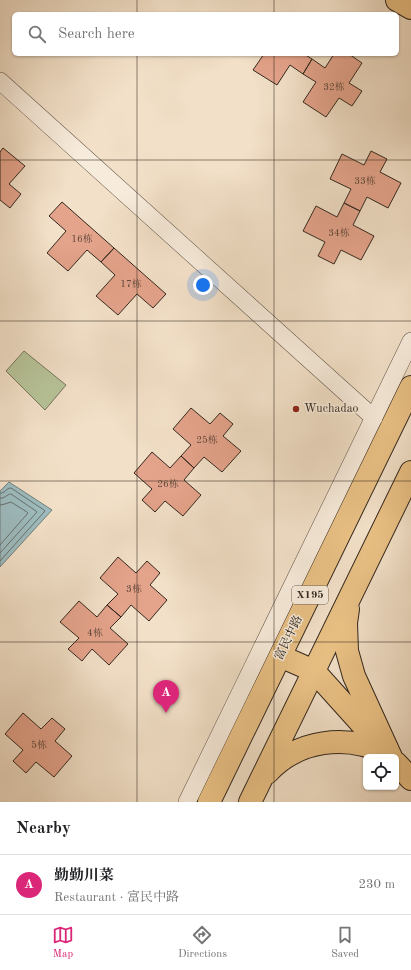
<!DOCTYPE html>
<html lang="en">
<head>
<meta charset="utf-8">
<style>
	:root { --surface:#fff; --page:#f2f2f2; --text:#202124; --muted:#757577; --line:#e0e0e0; --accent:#db2777 }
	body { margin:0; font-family:"Old Standard TT","Noto Serif SC",serif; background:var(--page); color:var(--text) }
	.controls { position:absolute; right:12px; bottom:12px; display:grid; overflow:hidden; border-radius:6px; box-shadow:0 1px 3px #0004 }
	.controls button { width:36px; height:36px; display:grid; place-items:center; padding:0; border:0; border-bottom:1px solid var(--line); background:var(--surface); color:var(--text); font:20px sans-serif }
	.you { position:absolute; left:203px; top:285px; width:14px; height:14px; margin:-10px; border:3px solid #fff; border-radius:50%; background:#1a73e8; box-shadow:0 0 0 6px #1a73e833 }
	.badge { display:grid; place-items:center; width:26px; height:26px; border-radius:50%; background:var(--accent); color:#fff; font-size:13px; font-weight:700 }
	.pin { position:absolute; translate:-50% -33px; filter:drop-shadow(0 1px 2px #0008) }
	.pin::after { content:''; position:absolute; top:21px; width:14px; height:12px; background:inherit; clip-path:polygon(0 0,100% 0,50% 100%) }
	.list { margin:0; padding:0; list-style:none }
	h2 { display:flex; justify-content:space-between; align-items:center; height:52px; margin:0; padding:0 16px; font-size:17px }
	h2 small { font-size:13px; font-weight:400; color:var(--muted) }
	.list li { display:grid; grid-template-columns:26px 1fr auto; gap:12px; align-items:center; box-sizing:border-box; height:60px; padding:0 16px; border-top:1px solid var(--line) }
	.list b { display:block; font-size:15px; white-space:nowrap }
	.list p { margin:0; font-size:13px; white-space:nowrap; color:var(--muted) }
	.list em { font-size:13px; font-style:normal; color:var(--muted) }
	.icon { flex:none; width:22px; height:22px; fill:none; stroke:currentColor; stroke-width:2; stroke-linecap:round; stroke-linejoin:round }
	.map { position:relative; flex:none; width:411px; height:802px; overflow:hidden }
	.search { position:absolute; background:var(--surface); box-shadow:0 1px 3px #0004; left:12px; right:12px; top:12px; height:44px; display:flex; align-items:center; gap:10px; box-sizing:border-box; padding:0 14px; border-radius:6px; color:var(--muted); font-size:15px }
	.sheet { height:112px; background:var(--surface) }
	nav { display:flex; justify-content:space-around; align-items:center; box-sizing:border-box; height:56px; border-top:1px solid var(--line); background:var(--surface); font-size:11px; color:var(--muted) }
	nav a { display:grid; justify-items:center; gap:2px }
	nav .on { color:var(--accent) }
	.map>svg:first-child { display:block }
	.green { fill:#b7c399; stroke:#75765c }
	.water { fill:#9dbbbe; stroke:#73807e }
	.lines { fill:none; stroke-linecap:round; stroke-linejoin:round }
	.shore { stroke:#68726e; stroke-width:1 }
	.building { fill:#e4a38b; stroke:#33281f }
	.minor-casing { stroke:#635649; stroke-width:18 }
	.major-casing { stroke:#33281f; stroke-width:24 }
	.minor { stroke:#f7ebdb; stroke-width:17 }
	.major { stroke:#e9c084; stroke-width:22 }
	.grid { fill:none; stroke:#33281f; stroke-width:1; stroke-opacity:0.55 }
	.poi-dot { fill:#8f2418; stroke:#f7ebdb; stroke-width:1.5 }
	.labels { text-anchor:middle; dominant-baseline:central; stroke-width:3; stroke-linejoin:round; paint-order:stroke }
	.number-label { font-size:10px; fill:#5f473a }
	.shield { fill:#f7ebdb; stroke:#6e6257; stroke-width:1 }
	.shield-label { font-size:11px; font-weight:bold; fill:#33281f }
	.poi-label { font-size:12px; fill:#33281f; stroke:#f7ebdb; text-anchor:start }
	.street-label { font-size:12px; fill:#33281f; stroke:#f7ebdb }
</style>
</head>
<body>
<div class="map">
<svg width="411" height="802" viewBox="0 0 411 802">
	<rect width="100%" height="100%" fill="#f2e0c8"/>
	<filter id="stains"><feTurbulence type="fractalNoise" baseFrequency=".005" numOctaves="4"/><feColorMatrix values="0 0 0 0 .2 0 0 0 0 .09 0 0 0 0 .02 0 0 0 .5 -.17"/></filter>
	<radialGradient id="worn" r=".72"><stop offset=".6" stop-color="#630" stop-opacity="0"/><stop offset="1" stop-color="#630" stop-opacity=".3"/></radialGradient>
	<path class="green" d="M24,351l42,34 -21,25 -39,-39z"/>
	<path class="water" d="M9,482l43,28 -52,57v-76z"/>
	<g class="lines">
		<path class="shore" d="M0,493c5,1 6,-5 11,-5l33,22 1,1 -45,50
			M0,498c5,1 7,-4 11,-4l25,17 1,1 -37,41
			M0,505l5,-1 6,-2 16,10 1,1 -28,32"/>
	</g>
	<path class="building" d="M264,54h40l8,5 -9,15 -13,-9 -13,20 -24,-15z
		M334,54h15l13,9 -13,20 13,8 -10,15 -13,-8 -13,19 -23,-15 13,-20 -13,-8 9,-15 13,9z
		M3,148l22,18 -16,18 12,10 -11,14 -10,-8v-48z
		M371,151l16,8 -7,13 21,11 -13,25 -21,-11 -7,14 -16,-8 7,-14 -21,-10 12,-25 22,11z
		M62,202l52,46 -13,14 -14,-12 -19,21 -21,-18 19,-22 -17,-15z
		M344,203l16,8 -7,14 21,11 -13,24 -20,-10 -7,14 -16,-8 7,-14 -22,-11 13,-25 21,11z
		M114,248l52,46 -13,14 -16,-14 -19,21 -22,-19 19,-21 -14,-13z
		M191,408l19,16 10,-11 13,11 -10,12 18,15 -19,21 -18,-15 -10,11 -13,-12 10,-11 -18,-16z
		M152,452l18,16 11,-12 13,12 -10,12 17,15 -18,21 -18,-15 -10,11 -13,-12 10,-11 -18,-16z
		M118,557l18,16 11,-12 13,12 -10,12 17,15 -18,21 -18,-16 -10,12 -14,-12 11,-11 -18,-16z
		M79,601l18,16 10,-12 14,12 -11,11 18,16 -19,21 -17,-16 -10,12 -14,-12 11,-11 -19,-16z
		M23,713l18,16 11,-11 13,11 -10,12 17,15 -18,21 -18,-15 -10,11 -13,-12 10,-11 -18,-16z"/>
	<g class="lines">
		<g class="minor-casing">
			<path id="minor" d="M0,81l374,337
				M187,802l224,-461"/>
		</g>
		<g class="major-casing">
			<path id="major" d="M397,0l14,8
				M348,609l-2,14 1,28 7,25 37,81
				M280,656l34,15 63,70
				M396,763l15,16
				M267,773c30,-33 80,-40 119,-19
				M209,802l202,-415
				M250,802l161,-330"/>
		</g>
		<use href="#minor" class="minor"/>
		<use href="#major" class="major"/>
	</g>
	<path class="grid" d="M137,0v14M274,0v14M137,54v748M274,54v748M0,160h411M0,321h411M0,481h411M0,642h411"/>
	<circle class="poi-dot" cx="296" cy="409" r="4"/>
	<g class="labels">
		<g class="number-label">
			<text x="334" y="87">32栋</text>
			<text x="365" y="181">33栋</text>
			<text x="339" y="233">34栋</text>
			<text x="82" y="239">16栋</text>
			<text x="131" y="284">17栋</text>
			<text x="207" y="440">25栋</text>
			<text x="168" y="484">26栋</text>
			<text x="134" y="589">3栋</text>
			<text x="95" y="633">4栋</text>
			<text x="39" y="745">5栋</text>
		</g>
		<rect class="shield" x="292" y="586" width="36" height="18" rx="3"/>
		<g class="shield-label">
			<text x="310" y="595">X195</text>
		</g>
		<g class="poi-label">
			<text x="304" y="409">Wuchadao</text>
		</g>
		<g class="street-label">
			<text transform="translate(289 638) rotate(-64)">富民中路</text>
		</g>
	</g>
	<rect width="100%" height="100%" filter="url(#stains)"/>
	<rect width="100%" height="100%" fill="url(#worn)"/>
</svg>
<div class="controls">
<button><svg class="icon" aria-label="locate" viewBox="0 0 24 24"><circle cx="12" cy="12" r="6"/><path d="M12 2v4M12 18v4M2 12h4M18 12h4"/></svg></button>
</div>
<div class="you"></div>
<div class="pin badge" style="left:166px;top:713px">A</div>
<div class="search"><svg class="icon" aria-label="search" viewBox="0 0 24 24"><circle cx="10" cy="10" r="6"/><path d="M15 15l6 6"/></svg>Search here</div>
</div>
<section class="sheet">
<h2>Nearby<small></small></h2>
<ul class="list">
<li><span class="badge">A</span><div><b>勤勤川菜</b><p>Restaurant · 富民中路</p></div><em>230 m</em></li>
</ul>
</section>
<nav>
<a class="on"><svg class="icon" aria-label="map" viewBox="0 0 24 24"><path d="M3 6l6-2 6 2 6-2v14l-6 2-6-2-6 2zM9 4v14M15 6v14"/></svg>Map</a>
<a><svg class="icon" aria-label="directions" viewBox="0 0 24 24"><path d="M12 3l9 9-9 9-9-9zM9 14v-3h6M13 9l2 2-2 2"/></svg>Directions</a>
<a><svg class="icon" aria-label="saved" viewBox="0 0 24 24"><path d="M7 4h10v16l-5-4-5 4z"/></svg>Saved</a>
</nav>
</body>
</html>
